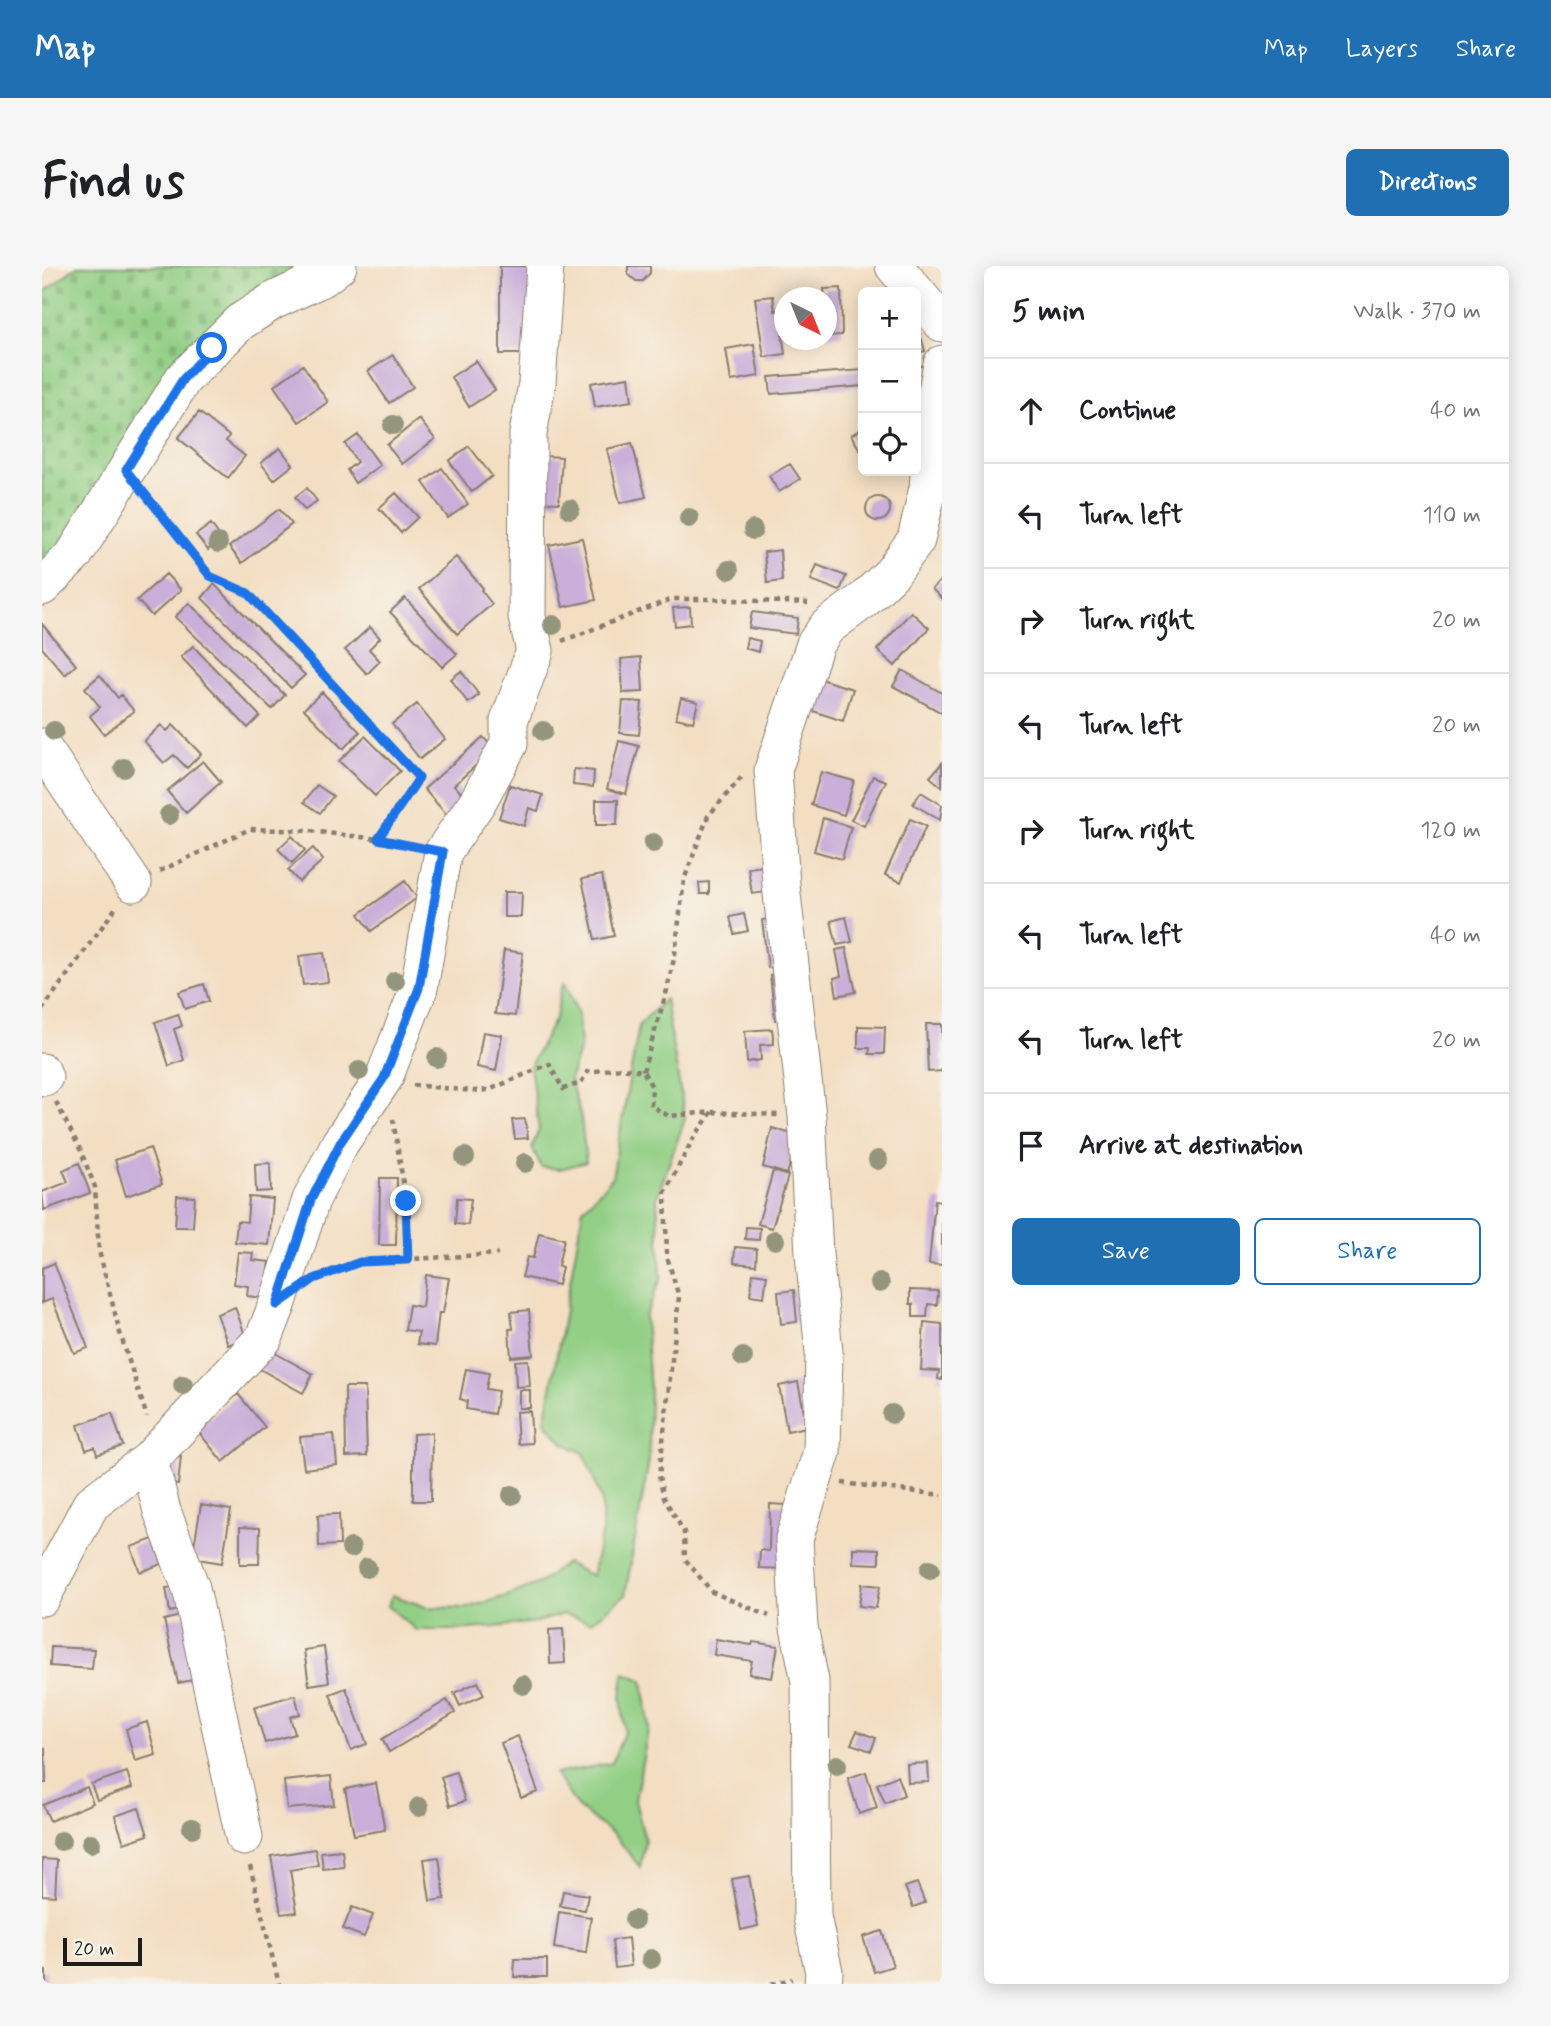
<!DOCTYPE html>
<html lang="en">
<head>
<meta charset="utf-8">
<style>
	:root { --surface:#fff; --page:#f6f6f6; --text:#202124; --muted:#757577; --line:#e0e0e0; --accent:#1f6fb2 }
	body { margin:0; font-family:Mynerve,sans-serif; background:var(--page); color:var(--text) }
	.controls { position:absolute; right:21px; top:21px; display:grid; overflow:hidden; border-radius:10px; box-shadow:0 4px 18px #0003 }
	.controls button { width:63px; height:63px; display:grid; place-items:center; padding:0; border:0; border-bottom:2px solid var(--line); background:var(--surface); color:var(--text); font:35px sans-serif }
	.compass { position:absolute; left:732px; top:21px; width:63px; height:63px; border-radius:50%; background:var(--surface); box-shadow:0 4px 18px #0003; rotate:137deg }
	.scale { position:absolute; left:21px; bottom:18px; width:79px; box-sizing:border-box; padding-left:7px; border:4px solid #1c1c1c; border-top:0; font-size:19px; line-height:24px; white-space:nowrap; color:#1c1c1c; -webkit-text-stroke:5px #f7f3e8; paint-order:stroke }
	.stop { position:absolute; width:21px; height:21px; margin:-16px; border:5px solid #1a73e8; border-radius:50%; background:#fff }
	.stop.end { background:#1a73e8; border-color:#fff; box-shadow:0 2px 7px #0008 }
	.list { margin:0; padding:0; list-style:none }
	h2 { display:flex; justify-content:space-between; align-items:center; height:91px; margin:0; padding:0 28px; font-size:30px }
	h2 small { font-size:23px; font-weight:400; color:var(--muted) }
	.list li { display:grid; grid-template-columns:46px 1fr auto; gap:21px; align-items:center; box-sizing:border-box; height:105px; padding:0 28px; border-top:2px solid var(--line) }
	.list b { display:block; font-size:26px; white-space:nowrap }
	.list em { font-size:23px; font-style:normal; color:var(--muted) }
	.actions { display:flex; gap:14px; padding:21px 28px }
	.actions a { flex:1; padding:16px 0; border:2px solid var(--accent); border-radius:10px; text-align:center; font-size:24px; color:var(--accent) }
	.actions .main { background:var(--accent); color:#fff }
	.icon { flex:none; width:38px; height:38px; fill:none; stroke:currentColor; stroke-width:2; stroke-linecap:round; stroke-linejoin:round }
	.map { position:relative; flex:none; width:900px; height:1718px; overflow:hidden; border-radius:10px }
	header { display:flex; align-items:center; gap:42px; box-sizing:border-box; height:98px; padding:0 35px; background:var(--accent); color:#fff }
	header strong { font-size:33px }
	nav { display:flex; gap:38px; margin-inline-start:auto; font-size:24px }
	.intro { display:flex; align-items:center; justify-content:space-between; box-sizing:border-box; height:168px; padding:0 42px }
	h1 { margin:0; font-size:49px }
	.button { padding:18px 32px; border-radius:10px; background:var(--accent); color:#fff; font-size:24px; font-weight:700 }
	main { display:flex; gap:42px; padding:0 42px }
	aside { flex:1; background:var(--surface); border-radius:10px; box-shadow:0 4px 18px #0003 }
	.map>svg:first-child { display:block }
	.green { fill:#92cf85; stroke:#577650; stroke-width:2 }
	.cemetery { fill:url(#cemetery-stones); stroke:#577650; stroke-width:2 }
	.building { fill:#c9afd9 }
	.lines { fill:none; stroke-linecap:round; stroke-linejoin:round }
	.minor-casing { stroke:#887d6f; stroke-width:39 }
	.path { stroke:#887d6f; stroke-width:4.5; stroke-dasharray:5 5; stroke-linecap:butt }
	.minor { stroke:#fff; stroke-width:37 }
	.tree { fill:#93967b }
	.route { stroke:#1a73e8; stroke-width:9 }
</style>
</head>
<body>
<header>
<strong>Map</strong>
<nav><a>Map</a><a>Layers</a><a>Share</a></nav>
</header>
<div class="intro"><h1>Find us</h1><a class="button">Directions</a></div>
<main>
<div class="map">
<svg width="900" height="1718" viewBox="0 0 900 1718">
	<defs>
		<pattern id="cemetery-stones" width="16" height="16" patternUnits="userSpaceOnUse" patternTransform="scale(1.75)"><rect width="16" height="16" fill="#92cf85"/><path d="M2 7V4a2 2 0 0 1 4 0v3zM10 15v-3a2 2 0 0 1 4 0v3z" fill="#7db172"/></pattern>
	</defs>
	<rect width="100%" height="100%" fill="#f7f3e8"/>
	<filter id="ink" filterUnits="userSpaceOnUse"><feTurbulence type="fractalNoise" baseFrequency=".0143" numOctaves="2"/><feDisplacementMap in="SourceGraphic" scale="14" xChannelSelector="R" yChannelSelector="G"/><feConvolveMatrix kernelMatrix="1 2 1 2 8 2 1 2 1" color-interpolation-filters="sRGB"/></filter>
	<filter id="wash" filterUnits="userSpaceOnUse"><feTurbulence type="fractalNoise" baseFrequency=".00686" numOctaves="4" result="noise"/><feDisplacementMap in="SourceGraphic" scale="28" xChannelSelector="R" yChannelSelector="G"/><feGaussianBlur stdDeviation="1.57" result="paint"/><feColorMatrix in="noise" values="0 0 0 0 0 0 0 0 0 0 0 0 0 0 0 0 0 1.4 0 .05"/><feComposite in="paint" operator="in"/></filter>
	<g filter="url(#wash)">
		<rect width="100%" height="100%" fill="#f3dec2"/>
		<path class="green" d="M523,716l13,33 2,32 -10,32 11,39 5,44 -26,7 -19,-2 -9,-20 7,-17 -9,-64 26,-49 5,-27z
			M623,733l20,120 -28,78 4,82 -16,37 5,76 -1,69 -24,134 -34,27 -28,-8 -26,8 -42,5 -41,3h-38l-28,-24 4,-11 34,12 40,1 44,-13 31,-13 25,-19 26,13 10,-45v-30l-18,-48 -21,-10 -18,-21 38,-213 29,-31 27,-153z
			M582,1407l19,7 6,46 -14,74 10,41 -5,26 -26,-32 -35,-26 -24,-35 57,-11 13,-33 -4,-33z"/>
		<path class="cemetery" d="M35,0h234l-95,57 -174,250v-279z"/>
		<g id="blocks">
			<path class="building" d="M458,0h32v88h-32z
				M586,0h22v7l-7,8h-7l-8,-7z
				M799,22l1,47 -15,1v-38h-2l-1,-9z
				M731,30l2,15 4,-1 6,44 -21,3 -9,-59z
				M874,60h2l7,25 -9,2z
				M712,78l5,32 -28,5 -5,-32z
				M351,89l20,32 -24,16 -21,-32z
				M434,95l19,29 -26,17 -18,-30z
				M261,99l25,37 -29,20 -25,-36z
				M874,100h8v20h-8z
				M821,104v16l-92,8 -2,-17z
				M587,111l3,24 -37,6 -4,-24z
				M157,146l30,24 -3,5 19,15 -17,22 -50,-40z
				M377,153l16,20 -33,25 -15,-19z
				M821,162v20l-3,2 -9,-15z
				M316,169l22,30 -25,18 -8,-13 10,-8 -12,-18z
				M590,177l14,54 -26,6 -13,-54z
				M427,180l23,30 -20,16 -23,-31z
				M238,182l13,17 -19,15 -13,-17z
				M502,190l18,1 -3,46 -18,-1z
				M748,198l10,15 -21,13 -10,-16z
				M400,202l26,36 -20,14 -25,-36z
				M265,222l10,13 -12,9 -10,-13z
				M354,227l22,24 -17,16 -22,-25z
				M824 243a12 12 0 1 1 24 0a12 12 0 1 1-24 0Z
				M237,243l13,15 -50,39 -13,-16z
				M169,258l11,15 -14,11 -12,-15z
				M540,272l14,62 -33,7 -14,-62z
				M738,284l2,31 -15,2 -3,-31z
				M414,291l27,31 -2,2 11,14 -35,30 -38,-45z
				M775,299l29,11 -6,15 -29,-11z
				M124,308l15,16 -29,26 -15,-16z
				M900,313v20l-10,-10z
				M172,318l91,91 -14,13 -89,-90z
				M363,332l52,56 -15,13 -52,-55z
				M147,337l96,92 -13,14 -97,-92z
				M648,341l1,17 -16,2 -2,-18z
				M710,346l46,6 -2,16 -47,-6z
				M869,346l18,16 -34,38 -18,-16z
				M0,358l34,41 -11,10 -23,-27z
				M328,361l10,11 -11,11 11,12 -13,13 -22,-24z
				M705,372l13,3 -2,11 -13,-4z
				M151,380l67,70 -12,12 -67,-71z
				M599,391l2,35 -20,1 -2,-34z
				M860,404l40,23v20l-49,-27z
				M419,405l18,24 -11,8 -17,-24z
				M58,409l18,23 3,-3 13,16 -30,23 -14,-18 10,-9 -15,-19z
				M775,412l36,11 -10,32 -36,-12z
				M280,426l38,40 -17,17 -39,-40z
				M639,432l17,4 -5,20 -17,-4z
				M581,435l19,1 -3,33 -19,-2z
				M375,438l28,35 -25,20 -28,-35z
				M119,459l6,6 6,-6 28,29 -14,14 -13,-13 -10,8 -20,-22z
				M323,470l35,35 -25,25 -36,-35z
				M441,471l11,12 -40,36 12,13 -19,17 -23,-26z
				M577,475l20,5 -13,48 -19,-5z
				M161,495l18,21 -35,31 -19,-22z
				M900,497v24l-12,-10z
				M532,503l20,2 -1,16 -20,-2z
				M779,506l33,9 -10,34 -33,-10z
				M831,510l13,5 -22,45 -13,-6z
				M275,519l16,11 -13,17 -16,-11z
				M468,519l33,10 -5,16 -9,-3 -5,18 -25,-8z
				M879,526l21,13 -2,15 -27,-16z
				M554,534h22l-1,25h-21z
				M781,552l28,9 -9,32 -28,-8z
				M868,553l16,7 -25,56 -16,-7z
				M250,570l13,14 -13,13 -14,-14z
				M271,582l10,12 -24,22 -11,-12z
				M721,600l4,26 -15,2 -4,-26z
				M560,609l12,61 -19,4 -13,-61z
				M363,615l12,17 -46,33 -12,-17z
				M667,616v12h-9l-1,-11z
				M462,626h18l-1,25h-17z
				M702,648l4,17 -14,3 -4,-17z
				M804,651l6,25 -15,3 -6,-24z
				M735,652l7,48 -16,2 -6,-48z
				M804,682l10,44 -19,4 -3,-18 7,-2 -5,-26z
				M462,684l19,3 -8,63 -20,-2z
				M282,687l4,29 -25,3 -4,-29z
				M747,707l4,45 -18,2 -5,-45z
				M162,718l5,17 -24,8 -6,-17z
				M136,748l4,12 -8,3 10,31 -15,6 -14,-44z
				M884,758h16v47l-14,1z
				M816,760l27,1 -1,27h-15l1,-6h-12z
				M730,763l2,15 -14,1 1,15 -14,2 -2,-31z
				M441,766l19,3 -6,36 -19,-4z
				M483,853l3,19 -13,1 -3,-19z
				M730,862l26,8 -11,38 -24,-7z
				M108,882l12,36 -36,12 -11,-36z
				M37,897l11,30 -46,17 -2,-18 26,-10 -5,-12z
				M228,897l1,28 -15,1 -1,-28z
				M731,905l15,5 -16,52 -14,-4z
				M338,912h17l-1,67h-17z
				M135,930l18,1 -2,30h-18z
				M207,931l24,2 -4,46 -34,-3 2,-21 10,1z
				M415,932l14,1 -3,26 -13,-1z
				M893,934l7,1v64l-13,-1z
				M704,961l14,1 -1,12 -14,-1z
				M497,967l25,6 -6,27 4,1 -4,18 -36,-8 5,-20 6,1z
				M693,981l22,2 -1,16 -22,-2z
				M196,986l15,1 -1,7 18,2 -5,36 -18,-2 1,-10 -14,-2z
				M12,997l34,85 -14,5 -22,-54 -10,4v-35z
				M711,1007l14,2 -3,22 -14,-2z
				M384,1009l23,3 -6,35h-4l-4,33 -18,-2 2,-12 -14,-2 4,-25 13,2z
				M752,1024l3,32 -16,2 -3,-32z
				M868,1024l28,1 -1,14 -9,-1 -1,13h-14v-13h-3z
				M193,1041l11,31 -18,7 -11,-31z
				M487,1044l4,45 -22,2 -2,-28h4l-2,-17z
				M882,1056l18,2v56l-4,-1 1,-8 -18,-1z
				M226,1083l45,25 -10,19 -45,-25z
				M486,1094l2,26 -14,1 -1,-26z
				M424,1103l23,4 -3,16 12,2 -4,23 -28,-5 1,-8 -7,-2z
				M756,1116l9,45 -20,4 -8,-45z
				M303,1121h20l2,69 -21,1z
				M477,1124h11v18h-11z
				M196,1128l27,33 -42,35 -27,-33z
				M488,1145l2,32 -14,1 -2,-32z
				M70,1147l11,33 -26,9 -2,-8 -9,3 -8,-25z
				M390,1167l-1,68h-18v-67z
				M292,1168l3,31 -33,4 -4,-32z
				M127,1189l12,1 -3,29 -11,-1z
				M728,1238l17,1 -2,64 -26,-1 1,-18 9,1z
				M159,1239l30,5 -9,53 -30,-5z
				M297,1248l1,31 -21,1 -1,-31z
				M198,1261l20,1 -1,36h-19z
				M111,1273l9,25 -22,8 -9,-25z
				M811,1282l26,1v15l-26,-1z
				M820,1318l18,2 -4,22 -17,-2z
				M141,1320l4,22 -17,4 -4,-24z
				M147,1348l14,64 -25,5 -14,-63z
				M521,1363l2,34 -15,1 -1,-34z
				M674,1373l36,6 1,-3 25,4 -6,32 -23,-4 3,-13 -38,-6z
				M9,1381l43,2 -2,20 -42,-3z
				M282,1381l5,35 -20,3 -5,-35z
				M436,1416l6,13 -24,11 -6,-13z
				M304,1422l21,56 -16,6 -21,-56z
				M253,1429l5,19 -10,3 5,17 -30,9 -11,-36z
				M405,1434l8,13 -66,39 -7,-13z
				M105,1456l9,33 -21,6 -9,-32z
				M815,1465l19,7 -5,13 -20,-7z
				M476,1470l20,56 -17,6 -20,-55z
				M0,1482h3l1,35h-4z
				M886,1497l1,19 -21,1 -1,-19z
				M85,1506l5,16 -35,12 -6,-16z
				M414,1506l9,29 -15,5 -9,-29z
				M824,1506l11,36 -18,6 -11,-36z
				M289,1510l3,29 -47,4 -3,-28z
				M855,1510l7,19 -19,8 -8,-19z
				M334,1517l9,47 -31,5 -9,-46z
				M45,1521l6,16 -43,18 -7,-16z
				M97,1542l9,27 -24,8 -9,-27z
				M273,1583l3,16 -28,5 7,42 -16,2 -10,-58z
				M300,1584l2,17 -21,2 -2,-17z
				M397,1591l6,42 -15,2 -6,-42z
				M0,1593l15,1 -2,36 -13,-1z
				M707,1610l9,50 -17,4 -9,-51z
				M875,1617l8,20 -12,4 -8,-20z
				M521,1625l25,4 -3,15 -25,-4z
				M310,1641l21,8 -9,22 -21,-8z
				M517,1646l32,5 -5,36 -32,-5z
				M840,1665l11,35 -19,6 -11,-35z
				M586,1672l3,28 -16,2 -3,-28z
				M473,1693h32v18h-33z
				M4,1705v13h-4v-12z"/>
		</g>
	</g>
	<g filter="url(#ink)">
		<use href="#blocks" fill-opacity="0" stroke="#887d6f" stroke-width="2"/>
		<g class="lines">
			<g class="minor-casing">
				<path id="minor" d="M852,0l48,57
					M0,321l32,-32 109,-176 57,-57 33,-21 51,-24 14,-11
					M0,481l91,136
					M0,806l2,5
					M107,1194l13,51 29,77 53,249
					M0,1331l49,-93 58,-44 115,-122 13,-33 34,-105 29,-57 44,-65 35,-90 24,-136 35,-51 31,-57v-23l26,-70 -8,-34 1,-183 9,-50 8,-118
					M781,1718l1,-12 -12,-55 -2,-236 -11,-54 -5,-88 28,-87 2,-100 -10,-98 -7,-138 -26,-231 -8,-115 42,-126 12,-17 38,-28 27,-26 24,-33 12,-52 6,-81 8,-43"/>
			</g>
			<path class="path" d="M104,227l64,83 38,17 171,185 -41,61
				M520,375l110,-42h37l99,4
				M118,605l90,-42 60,2 68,8 36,7
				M0,744l75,-104
				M601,805l24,-81 8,-36 9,-74 24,-64 34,-39
				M371,819l61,6 15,-1 60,-26 14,25 18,-6 6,-11 34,-4 22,3 9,16 -1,19 18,10 43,-4 66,3
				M14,836l24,47 15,38 4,64 21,82 27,84
				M670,846l-19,27 -28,53 2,65 12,40 -20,179 5,22 20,34 1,27 27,33 57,24
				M351,853l13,82 1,59
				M276,1011l42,-15 138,-8
				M800,1217l100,12
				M208,1600l29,118
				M729,1718l21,-5"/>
			<use href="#minor" class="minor"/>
		</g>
		<g class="tree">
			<circle cx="351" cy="159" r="10"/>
			<circle cx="528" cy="243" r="10"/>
			<circle cx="647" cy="252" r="10"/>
			<circle cx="711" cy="264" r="10"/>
			<circle cx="176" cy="277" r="10"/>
			<circle cx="687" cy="304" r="10"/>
			<circle cx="511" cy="359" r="10"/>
			<circle cx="12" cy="465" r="10"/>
			<circle cx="501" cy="465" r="10"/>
			<circle cx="82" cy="502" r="10"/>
			<circle cx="127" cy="549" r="10"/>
			<circle cx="611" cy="577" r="10"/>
			<circle cx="353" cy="715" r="10"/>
			<circle cx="395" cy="792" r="10"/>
			<circle cx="317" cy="805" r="10"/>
			<circle cx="423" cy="891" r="10"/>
			<circle cx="836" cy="894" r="10"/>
			<circle cx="483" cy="897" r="10"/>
			<circle cx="733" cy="974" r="10"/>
			<circle cx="838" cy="1017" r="10"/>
			<circle cx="701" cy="1091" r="10"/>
			<circle cx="141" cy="1119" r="10"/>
			<circle cx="850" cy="1148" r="10"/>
			<circle cx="470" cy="1229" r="10"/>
			<circle cx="309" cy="1282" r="10"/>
			<circle cx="325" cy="1302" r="10"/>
			<circle cx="888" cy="1303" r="10"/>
			<circle cx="481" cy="1419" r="10"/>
			<circle cx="795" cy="1499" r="10"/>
			<circle cx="377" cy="1541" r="10"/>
			<circle cx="150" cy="1562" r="10"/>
			<circle cx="19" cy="1575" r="10"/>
			<circle cx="49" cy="1577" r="10"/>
			<circle cx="592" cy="1654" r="10"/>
			<circle cx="609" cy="1693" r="10"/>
		</g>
	</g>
	<g class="lines" filter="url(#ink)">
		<path class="route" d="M170,82l-29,31 -57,91 84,106 38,17 171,185 -41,61 65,13 -24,136 -35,90 -44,65 -29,57 -34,105 37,-26 46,-17 48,-2 -2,-59"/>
	</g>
</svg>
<div class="controls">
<button>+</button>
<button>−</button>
<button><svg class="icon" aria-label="locate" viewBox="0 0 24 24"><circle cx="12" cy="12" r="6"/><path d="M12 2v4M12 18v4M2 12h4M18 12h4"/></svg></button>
</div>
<svg class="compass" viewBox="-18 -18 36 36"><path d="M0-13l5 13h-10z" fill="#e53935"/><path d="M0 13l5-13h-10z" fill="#757577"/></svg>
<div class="scale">20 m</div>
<div class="stop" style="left:170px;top:82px"></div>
<div class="stop end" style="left:364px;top:935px"></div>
</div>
<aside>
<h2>5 min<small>Walk · 370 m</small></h2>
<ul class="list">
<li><svg class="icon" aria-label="ahead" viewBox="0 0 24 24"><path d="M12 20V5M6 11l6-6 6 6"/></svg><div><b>Continue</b></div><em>40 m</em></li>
<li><svg class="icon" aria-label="left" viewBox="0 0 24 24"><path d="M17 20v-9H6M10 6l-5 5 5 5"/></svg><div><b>Turn left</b></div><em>110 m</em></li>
<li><svg class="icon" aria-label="right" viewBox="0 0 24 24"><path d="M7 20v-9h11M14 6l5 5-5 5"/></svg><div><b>Turn right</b></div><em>20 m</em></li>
<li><svg class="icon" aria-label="left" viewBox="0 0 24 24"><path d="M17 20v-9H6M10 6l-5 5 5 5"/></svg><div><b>Turn left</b></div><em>20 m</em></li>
<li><svg class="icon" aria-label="right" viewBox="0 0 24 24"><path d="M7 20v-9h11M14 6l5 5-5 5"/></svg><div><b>Turn right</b></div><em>120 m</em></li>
<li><svg class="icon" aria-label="left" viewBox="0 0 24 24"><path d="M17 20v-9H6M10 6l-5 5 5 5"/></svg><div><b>Turn left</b></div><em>40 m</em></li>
<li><svg class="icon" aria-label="left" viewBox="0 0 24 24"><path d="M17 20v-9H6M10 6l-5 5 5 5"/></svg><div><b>Turn left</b></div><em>20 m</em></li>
<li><svg class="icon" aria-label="arrive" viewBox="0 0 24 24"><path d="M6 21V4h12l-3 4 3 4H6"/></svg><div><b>Arrive at destination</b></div></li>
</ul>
<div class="actions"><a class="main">Save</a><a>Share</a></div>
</aside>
</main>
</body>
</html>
